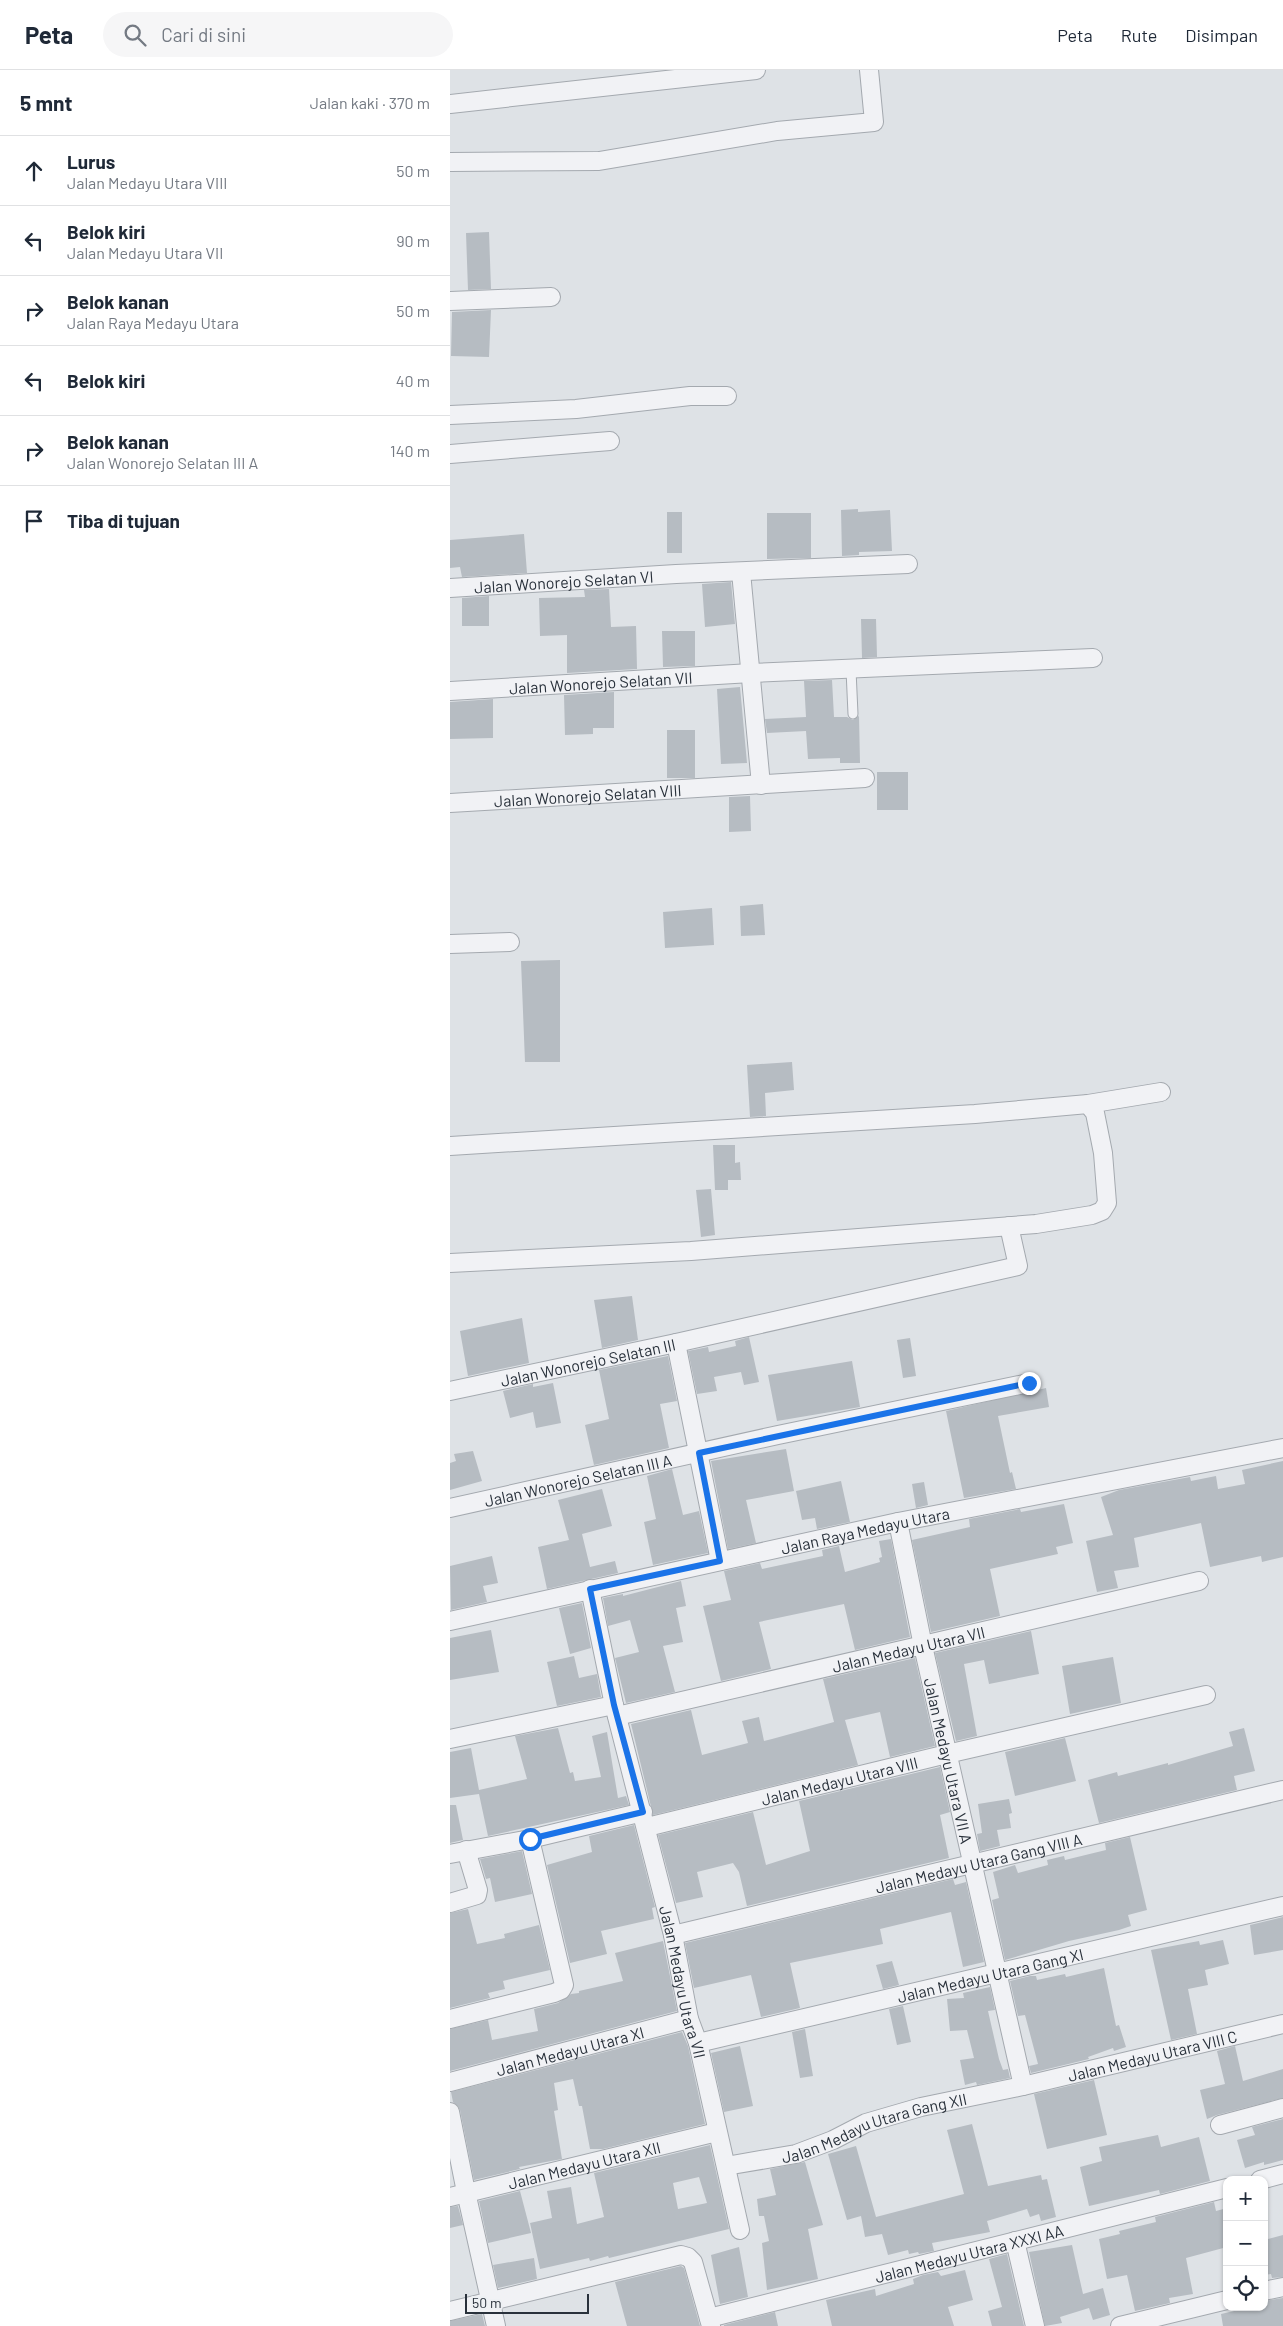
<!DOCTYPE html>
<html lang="id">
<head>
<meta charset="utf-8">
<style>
	:root { --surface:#fff; --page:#f6f6f7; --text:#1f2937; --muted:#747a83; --line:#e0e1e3 }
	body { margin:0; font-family:Barlow,sans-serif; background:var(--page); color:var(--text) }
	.controls { position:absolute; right:15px; bottom:15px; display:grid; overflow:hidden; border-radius:10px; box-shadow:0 1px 4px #0004 }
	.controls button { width:45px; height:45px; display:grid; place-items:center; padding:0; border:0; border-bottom:1px solid var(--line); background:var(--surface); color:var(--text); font:25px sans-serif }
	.scale { position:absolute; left:15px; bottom:12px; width:124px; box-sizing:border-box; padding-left:5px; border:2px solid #29313b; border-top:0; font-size:14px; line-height:18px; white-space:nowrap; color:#29313b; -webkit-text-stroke:4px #eef1f4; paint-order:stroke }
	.stop { position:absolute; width:15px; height:15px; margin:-11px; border:4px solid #1a73e8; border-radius:50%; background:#fff }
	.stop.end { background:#1a73e8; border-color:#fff; box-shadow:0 1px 5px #0008 }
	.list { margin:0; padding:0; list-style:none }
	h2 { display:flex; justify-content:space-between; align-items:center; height:65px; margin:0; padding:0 20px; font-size:21px }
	h2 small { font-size:16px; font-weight:400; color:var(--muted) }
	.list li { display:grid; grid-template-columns:32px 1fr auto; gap:15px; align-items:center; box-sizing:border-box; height:70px; padding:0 20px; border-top:1px solid var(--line) }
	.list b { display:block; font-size:19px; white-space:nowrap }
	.list p { margin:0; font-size:16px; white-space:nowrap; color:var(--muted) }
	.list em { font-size:16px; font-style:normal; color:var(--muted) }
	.icon { flex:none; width:28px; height:28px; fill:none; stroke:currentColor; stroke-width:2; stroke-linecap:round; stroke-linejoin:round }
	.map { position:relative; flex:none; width:833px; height:2256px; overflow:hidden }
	header { display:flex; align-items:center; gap:30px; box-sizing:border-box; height:70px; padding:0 25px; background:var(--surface); border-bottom:1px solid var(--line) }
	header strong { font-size:24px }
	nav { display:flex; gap:28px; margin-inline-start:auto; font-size:18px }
	.search { width:350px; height:45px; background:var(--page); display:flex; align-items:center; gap:12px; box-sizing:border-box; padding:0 18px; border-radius:28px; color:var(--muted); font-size:19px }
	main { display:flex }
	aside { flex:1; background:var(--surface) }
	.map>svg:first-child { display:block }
	.building { fill:#b6bcc2; fill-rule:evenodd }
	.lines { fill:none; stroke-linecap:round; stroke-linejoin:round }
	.service-casing { stroke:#a4a9af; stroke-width:11 }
	.minor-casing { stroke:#a4a9af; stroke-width:20 }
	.service { stroke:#f1f2f5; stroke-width:9 }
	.minor { stroke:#f1f2f5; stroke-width:18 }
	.route { stroke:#1a73e8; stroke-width:6 }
	.labels { text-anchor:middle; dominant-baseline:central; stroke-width:4.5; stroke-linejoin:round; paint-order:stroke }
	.street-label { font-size:16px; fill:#29313b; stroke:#eef1f4 }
</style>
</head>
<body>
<header>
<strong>Peta</strong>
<div class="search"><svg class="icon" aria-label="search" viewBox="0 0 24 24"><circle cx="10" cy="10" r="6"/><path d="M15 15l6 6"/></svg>Cari di sini</div>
<nav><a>Peta</a><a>Rute</a><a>Disimpan</a></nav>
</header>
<main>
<aside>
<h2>5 mnt<small>Jalan kaki · 370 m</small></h2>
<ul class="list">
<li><svg class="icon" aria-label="ahead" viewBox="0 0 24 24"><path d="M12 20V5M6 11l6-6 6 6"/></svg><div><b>Lurus</b><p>Jalan Medayu Utara VIII</p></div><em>50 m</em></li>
<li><svg class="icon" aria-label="left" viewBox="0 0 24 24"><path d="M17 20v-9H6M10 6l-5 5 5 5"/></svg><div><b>Belok kiri</b><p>Jalan Medayu Utara VII</p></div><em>90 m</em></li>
<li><svg class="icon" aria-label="right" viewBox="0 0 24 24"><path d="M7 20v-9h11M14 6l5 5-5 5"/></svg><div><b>Belok kanan</b><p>Jalan Raya Medayu Utara</p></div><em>50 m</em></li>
<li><svg class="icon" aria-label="left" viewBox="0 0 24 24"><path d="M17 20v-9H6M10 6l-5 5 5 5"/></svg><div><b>Belok kiri</b></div><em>40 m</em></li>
<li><svg class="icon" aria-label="right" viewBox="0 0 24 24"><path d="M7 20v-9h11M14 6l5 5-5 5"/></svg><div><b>Belok kanan</b><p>Jalan Wonorejo Selatan III A</p></div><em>140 m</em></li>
<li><svg class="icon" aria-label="arrive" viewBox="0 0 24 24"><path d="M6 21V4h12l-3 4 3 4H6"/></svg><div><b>Tiba di tujuan</b></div></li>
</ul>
</aside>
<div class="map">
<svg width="833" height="2256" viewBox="0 0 833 2256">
	<rect width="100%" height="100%" fill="#dee2e6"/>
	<path class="building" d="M39,162l2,57 -23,1 -2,-57z
		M41,240l-2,47 -38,-1 1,-44z
		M408,439v3l32,-2 2,41 -33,1v3l-17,1 -1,-46z
		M217,442h15v41h-15z
		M317,443h44v45l-44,1z
		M74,464l3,39 -65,4 -2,-10 -10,1v-28z
		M281,512l4,42 -30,3 -3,-43z
		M159,519l2,38 25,-1 1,43 -70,4v-38l-27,1 -1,-38 46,-1 -1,-7z
		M39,526v30h-27v-28z
		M411,549h15l1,38 -15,1z
		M212,561h33v35l-32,1z
		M382,610l2,37h13l6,3 6,-4 1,47h-20v-5l-32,1 -2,-28 -39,2 -2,-14 41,-2 -2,-36z
		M290,617l7,76 -26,1 -4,-75z
		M164,622v36h-21v6l-28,1 -1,-40z
		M43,629v39l-43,1v-37z
		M217,660h28v48h-28z
		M427,702h31v38h-31z
		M300,726l1,35 -22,1v-35z
		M313,834l2,31 -24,1 -1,-30z
		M262,838l2,37 -49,3 -2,-36z
		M110,890v102h-35l-4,-101z
		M342,992l2,28 -29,3 1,23 -16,1 -3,-52z
		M263,1075h22v18l5,-1 1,18h-13v10h-13z
		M261,1119l4,46 -14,2 -5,-47z
		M182,1226l6,44 -36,8 -8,-48z
		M72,1248l7,45 -61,13 -8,-45z
		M299,1267l10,45 -15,3 -3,-13 -27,5 3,14 -20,3 -9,-43 20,-4 1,5 27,-6 -1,-5z
		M460,1268l6,38 -13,2 -6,-38z
		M218,1286l9,45 -17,3 9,44 -75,17 -9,-40 24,-6 -10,-49z
		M402,1291l8,46 -83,14 -9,-46z
		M103,1313l8,40 -25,5 -3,-16 -23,6 -7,-27 30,-7v3z
		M596,1318l3,19 -51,9 12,57 2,-1 4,17 -52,9 -18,-87z
		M336,1379l8,42 -48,9 10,43 -28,6 -17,-88z
		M23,1381l9,30 -32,9v-27l6,-2 -2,-7z
		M833,1391v96l-21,5 -1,-6 -51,11 -9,-44 -67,15 5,29 -25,4 4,17 -21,4 -11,-51 27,-6 -12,-38 18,-7 71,-13 1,4 25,-5 2,13 27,-5 -3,-14z
		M222,1399l11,46 16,-4 9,42 -55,12 -9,-43 12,-3 -9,-43z
		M391,1411l9,41 -33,7 -2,-11 -13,2 -6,-29z
		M474,1412l4,23 -12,3 -4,-24z
		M152,1419l10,37 -30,8 8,33 25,-6 3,12 -71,16 -9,-42 31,-7 -11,-40z
		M614,1434l9,39 -17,4 2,7 -68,15 10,47 -69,16 -19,-92 58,-13 -1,-8 51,-10 1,3z
		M441,1469l19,98 -55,13 -11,-46 -85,18 12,47 -50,12 -18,-75 28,-6 -7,-29 36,-8 2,6 61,-13 -1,-6 17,-4 6,26 35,-10 -1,-4 3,-1 -3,-16z
		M42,1486l6,27 -15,3 4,16 -36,8 -1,-44z
		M231,1511l5,25 -10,2 7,34 -20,4 12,46 -49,11 -11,-45 24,-6 -9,-32 -22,6 -5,-28 20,-4v2z
		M132,1533l9,45 -21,6 -11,-46z
		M41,1560l8,42 -49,8v-42z
		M581,1561l8,43 -50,10 -5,-24 -20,4 13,72 -21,5 -21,-88z
		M124,1586l5,22 18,-4 4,23 -44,9 -10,-44z
		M663,1587l8,46 -51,11 -8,-48z
		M465,1588l20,88 -45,11 -10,-45 -35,8 13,45 -205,50 -22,-91 60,-14 11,45 46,-12 -6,-22 17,-4 5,24 8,-2 62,-17 -11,-43z
		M108,1658l12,45 3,-1 2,9 26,-4 -9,-41 15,-4 11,66 8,-2 3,9 -141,31 -9,-42 -29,4v-46l21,-4 8,42 48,-11 -12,-43z
		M794,1658l11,43 -21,5 3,14 -138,33 -11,-43 29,-8 1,4 50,-13v2l65,-19 -4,-14z
		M615,1668l11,43 -61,15 -10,-44z
		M490,1697l10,45 -10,3 9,43 -202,48 -8,-34 -6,-9 -36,9 6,25 -27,6 -18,-68 95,-23 13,53 44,-14 -11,-50z
		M559,1729l3,14 -3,1 2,14 -14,2 3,16 -20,5 -3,-17 5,-1 -4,-29z
		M0,1735h6l7,35 -13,3z
		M184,1755l21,82 -3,1 2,11 -53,12 6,23 -37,9 -23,-98 45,-13 -3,-16z
		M680,1767l17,73 -19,5 3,11 -12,4 -50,11 -64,19 -13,-60 7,-2 -6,-26 22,-7 3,8 30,-8 -1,-5 17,-4 1,4 41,-10 -1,-7z
		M72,1781l10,43 -37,8 -5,-24 -4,1 -6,-20z
		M503,1809l2,6 11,-3 18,80 -21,5 -12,-55 -71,17 3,15 -93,19 10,45 -39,9 -10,-42 -57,13 -9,-45z
		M18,1839l9,35 28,-6 -1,-4 35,-9 11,45 -47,11 2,8 -17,4 2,5 -40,10v-95z
		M833,1847v33l-29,5 -4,-30z
		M773,1870l6,24 -24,6 3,15 -20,4 9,45 -26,6 -20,-90 48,-9 1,4z
		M213,1871l14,70 -227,60v-42l38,-9 4,20 46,-9 -4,-22 24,-6 13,-9 8,-1v-2l44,-10 -8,-28z
		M442,1891l7,24 -16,4 -7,-24z
		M654,1898l12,58 3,-1 7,22 -12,4 -1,-3 -25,9 1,2 -58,14 -2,-7 9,-2 -13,-49 -7,1 -8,-35 20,-5h6l1,4 28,-6 1,3z
		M540,1917l5,23 -7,1 11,48 4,11 5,-1 2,9 -33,7 -1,-3 -11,3 -5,-25 14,-2 -7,-28 -17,1 -3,-32 17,-1 -1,-5z
		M453,1936l8,36 -14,3 -8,-36z
		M355,1959l8,47 -13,2 -8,-46z
		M232,1962l6,14 17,78 -102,25h-13l-8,-43h-3l-6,-27 -19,4 4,27 -4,1 8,48 -43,8 1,2 -46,11 -14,-70 -7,-8 -2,-10z
		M290,1976l13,60 -29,6 -13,-59z
		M785,1976l8,35 40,-12v29l-66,17 -10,4 -7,-29 25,-6 -8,-33z
		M644,2010l13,55 -60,14 -13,-55z
		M833,2049v41l-19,5v-3l-19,6 -8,-28 18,-5 -3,-8z
		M522,2054l16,62 53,-11 1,5 5,-1 9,38 -15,4 -2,-7 -9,3 -3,-8 -40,12 3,11 -58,11 2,8 -15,3 -1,-2 -9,2 -1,-4 -20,5 -6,-21 -17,3 -4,-21 -14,4 -19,-66 28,-8 20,71 88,-23 -17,-64z
		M708,2065l3,12 38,-10 11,44 -50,13 -1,-4 -70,16 -9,-39 22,-6 -3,-14z
		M260,2075l19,84 -120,29 -1,-2 -18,5 -1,-3 -49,11 -10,-46 22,-5 -5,-27 24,-4 6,37 27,-7 -10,-44zM249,2107l8,26 -29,6 -5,-26z
		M355,2092l18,63 -15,4 10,50 -51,11 -5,-47 7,-2 -5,-25h-5l-2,-17 19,-4 -6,-26z
		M70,2121l11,42 -43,10 -9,-42z
		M764,2132l2,9 11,-3v39l-41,11 7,36 -24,4 1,5 -35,8 -8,-36 -20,4 -8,-40 21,-5 -1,-3 37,-9 -1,-5z
		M8,2136l5,19 -13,3v-21z
		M833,2165v42l-11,1 -1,-4 -7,1v-35z
		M622,2175l11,49 20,-6 7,27 -17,5 -4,-12 -29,9 2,6 -17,3 -16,-74z
		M289,2177l9,50 -28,7 -9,-49z
		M557,2184l17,72h-32l-4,-15 14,-4 -13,-48z
		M84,2188l3,21 -39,9 -5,-23z
		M231,2196l3,2 16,58h-73l-12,-44z
		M515,2200l8,30 -25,7 6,19h-122l-6,-26 49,-11 1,7 38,-12 -1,-5 10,-4 15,-3 3,4z
		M833,2228v28h-60l-2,-12 31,-7h12v-6z
		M325,2242l3,14h-54v-1z
		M32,2244l3,12h-35v-5z"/>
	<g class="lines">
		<g class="service-casing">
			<path id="service" d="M401,600l2,44"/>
		</g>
		<g class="minor-casing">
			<g id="minor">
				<path d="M0,34l306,-34"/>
				<path d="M0,92l149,-1 178,-30 97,-9 -5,-52"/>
				<path d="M0,231l101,-4"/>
				<path d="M0,345l126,-6 114,-13h37"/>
				<path d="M0,384l160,-13"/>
				<path d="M291,502l20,213"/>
				<path id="s1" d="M0,518l226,-14 232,-10"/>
				<path id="s2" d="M0,621l301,-18 342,-15"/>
				<path id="s3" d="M0,733l415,-25"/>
				<path d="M0,874l60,-2"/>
				<path d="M0,1076l525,-32 113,-10 73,-12"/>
				<path d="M0,1193l241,-12 345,-27 56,-9 10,-4 5,-8 -4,-50 -8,-40 -7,-9"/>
				<path d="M226,1273l342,-77 -9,-40"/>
				<path id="s4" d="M0,1321l226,-48 44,218"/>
				<path id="s5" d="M0,1438l328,-73 251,-52"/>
				<path id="s6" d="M448,1452l25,124 100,440"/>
				<path id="s7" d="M140,1519l24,116 59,230 16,84 9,24 42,187"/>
				<path id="s8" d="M0,1551l448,-99 385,-74"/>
				<path id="s9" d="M167,1646l582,-135"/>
				<path d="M0,1669l164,-34"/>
				<path id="s10" d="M197,1757l300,-73 259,-59"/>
				<path d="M0,1784l80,-15 113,-27"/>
				<path d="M0,1833l27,-8 1,-5 -12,-40"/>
				<path id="s11" d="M223,1865l610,-145"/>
				<path d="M0,1949l104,-26 7,-3 3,-5 -34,-146"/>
				<path id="s12" d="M248,1973l585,-137"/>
				<path id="s13" d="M0,2012l239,-63"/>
				<path d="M0,2042l16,80 30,134"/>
				<path d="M770,2055l63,-17"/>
				<path id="s14" d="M276,2096l70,-12 37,-14 33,-17 55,-16 102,-21 260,-62"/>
				<path d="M810,2110l23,-6"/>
				<path id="s15" d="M0,2127l267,-65"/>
				<path d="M565,2171l20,85"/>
				<path d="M814,2221l19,-4"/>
				<path d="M0,2241l231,-56 7,2 5,5 18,64"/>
				<path id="s16" d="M259,2248l518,-130"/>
				<path d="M670,2256l107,-26"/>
			</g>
		</g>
		<use href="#service" class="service"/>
		<use href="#minor" class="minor"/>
	</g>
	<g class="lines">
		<path class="route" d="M80,1769l113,-27 -29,-107 -24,-116 130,-28 -21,-108 330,-70"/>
	</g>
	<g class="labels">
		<g class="street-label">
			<text stroke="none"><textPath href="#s1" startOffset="114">Jalan Wonorejo Selatan VI</textPath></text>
			<text stroke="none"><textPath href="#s2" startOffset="151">Jalan Wonorejo Selatan VII</textPath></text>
			<text stroke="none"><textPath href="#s3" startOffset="138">Jalan Wonorejo Selatan VIII</textPath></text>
			<text stroke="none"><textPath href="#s4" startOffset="141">Jalan Wonorejo Selatan III</textPath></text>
			<text stroke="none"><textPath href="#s5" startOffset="131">Jalan Wonorejo Selatan III A</textPath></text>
			<text stroke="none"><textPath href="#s8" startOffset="425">Jalan Raya Medayu Utara</textPath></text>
			<text stroke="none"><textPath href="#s9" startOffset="299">Jalan Medayu Utara VII</textPath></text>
			<text stroke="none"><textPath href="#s6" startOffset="244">Jalan Medayu Utara VII A</textPath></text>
			<text stroke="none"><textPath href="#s10" startOffset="198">Jalan Medayu Utara VIII</textPath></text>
			<text stroke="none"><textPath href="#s11" startOffset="314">Jalan Medayu Utara Gang VIII A</textPath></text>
			<text stroke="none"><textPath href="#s12" startOffset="300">Jalan Medayu Utara Gang XI</textPath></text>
			<text stroke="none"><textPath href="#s7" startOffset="404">Jalan Medayu Utara VII</textPath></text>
			<text stroke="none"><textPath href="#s13" startOffset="124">Jalan Medayu Utara XI</textPath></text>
			<text stroke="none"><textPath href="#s14" startOffset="442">Jalan Medayu Utara VIII C</textPath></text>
			<text stroke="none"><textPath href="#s14" startOffset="154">Jalan Medayu Utara Gang XII</textPath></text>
			<text stroke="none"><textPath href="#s15" startOffset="138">Jalan Medayu Utara XII</textPath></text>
			<text stroke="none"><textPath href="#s16" startOffset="268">Jalan Medayu Utara XXXI AA</textPath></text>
		</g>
	</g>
</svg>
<div class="controls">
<button>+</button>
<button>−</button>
<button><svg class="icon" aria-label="locate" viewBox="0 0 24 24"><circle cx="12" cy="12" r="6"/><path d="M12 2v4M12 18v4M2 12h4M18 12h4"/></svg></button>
</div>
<div class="scale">50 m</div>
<div class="stop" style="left:80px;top:1769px"></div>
<div class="stop end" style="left:579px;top:1313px"></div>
</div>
</main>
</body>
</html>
